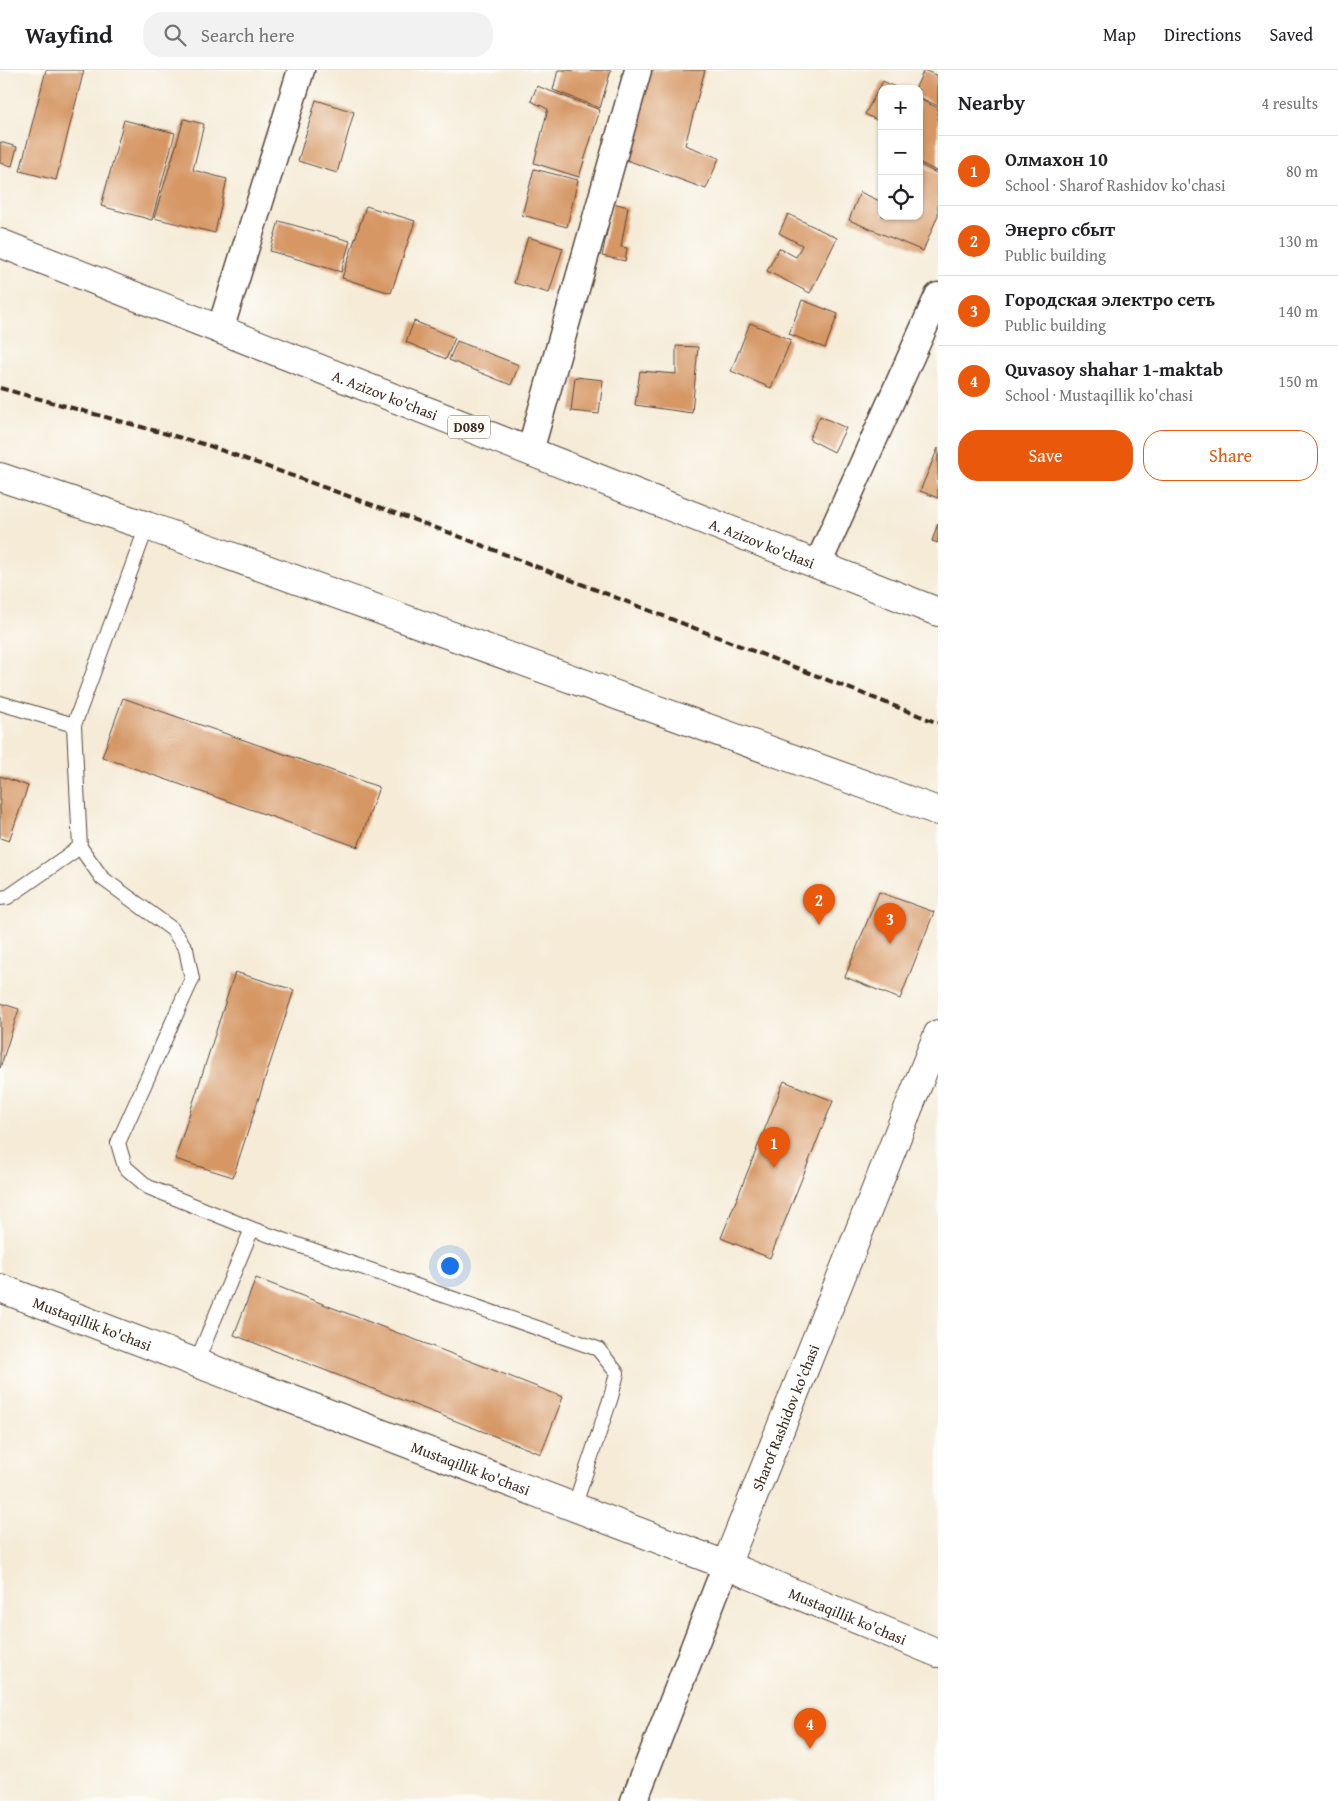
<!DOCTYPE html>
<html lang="en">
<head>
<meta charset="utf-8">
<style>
	:root { --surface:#fff; --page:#f2f2f2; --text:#202124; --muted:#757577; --line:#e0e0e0; --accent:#ea580c }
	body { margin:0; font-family:"Gentium Book Plus",serif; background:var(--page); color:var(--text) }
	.controls { position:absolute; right:15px; top:15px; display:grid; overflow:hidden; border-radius:10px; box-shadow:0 1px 4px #0004 }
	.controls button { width:45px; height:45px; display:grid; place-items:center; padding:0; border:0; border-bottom:1px solid var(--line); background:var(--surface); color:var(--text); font:25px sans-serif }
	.you { position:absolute; left:449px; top:1195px; width:18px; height:18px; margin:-12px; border:4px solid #fff; border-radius:50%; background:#1a73e8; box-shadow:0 0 0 8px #1a73e833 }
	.badge { display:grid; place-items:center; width:32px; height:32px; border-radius:50%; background:var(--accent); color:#fff; font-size:16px; font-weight:700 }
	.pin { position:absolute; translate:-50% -41px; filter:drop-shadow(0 1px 2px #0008) }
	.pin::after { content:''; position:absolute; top:26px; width:18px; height:15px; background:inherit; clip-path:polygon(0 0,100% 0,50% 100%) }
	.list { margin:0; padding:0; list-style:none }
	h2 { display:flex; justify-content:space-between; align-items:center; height:65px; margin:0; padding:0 20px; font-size:21px }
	h2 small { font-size:16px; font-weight:400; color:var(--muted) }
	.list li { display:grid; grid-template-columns:32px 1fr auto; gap:15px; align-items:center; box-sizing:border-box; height:70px; padding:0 20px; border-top:1px solid var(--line) }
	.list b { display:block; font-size:19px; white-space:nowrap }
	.list p { margin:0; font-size:16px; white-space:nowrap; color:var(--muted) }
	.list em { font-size:16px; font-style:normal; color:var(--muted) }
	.actions { display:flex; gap:10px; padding:15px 20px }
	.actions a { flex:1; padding:11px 0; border:1px solid var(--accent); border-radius:20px; text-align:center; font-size:18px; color:var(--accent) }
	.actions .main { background:var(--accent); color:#fff }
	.icon { flex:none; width:28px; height:28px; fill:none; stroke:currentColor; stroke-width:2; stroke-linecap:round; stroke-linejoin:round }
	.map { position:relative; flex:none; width:938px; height:1731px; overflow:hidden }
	header { display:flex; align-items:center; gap:30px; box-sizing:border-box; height:70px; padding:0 25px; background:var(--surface); border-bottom:1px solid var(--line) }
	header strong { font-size:24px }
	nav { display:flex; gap:28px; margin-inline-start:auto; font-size:18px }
	.search { width:350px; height:45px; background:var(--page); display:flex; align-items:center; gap:12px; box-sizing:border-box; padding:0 18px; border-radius:20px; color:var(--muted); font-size:19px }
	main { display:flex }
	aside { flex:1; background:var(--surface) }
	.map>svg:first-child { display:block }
	.building { fill:#d69765 }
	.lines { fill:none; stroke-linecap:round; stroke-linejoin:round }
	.lane-casing { stroke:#57473a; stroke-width:16 }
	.street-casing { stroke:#57473a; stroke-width:29 }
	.secondary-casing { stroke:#57473a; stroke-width:30 }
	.primary-casing { stroke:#57473a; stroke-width:30 }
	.lane { stroke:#fff; stroke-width:14 }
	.street { stroke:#fff; stroke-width:26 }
	.secondary { stroke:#fff; stroke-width:28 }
	.primary { stroke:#fff; stroke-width:28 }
	.rail { stroke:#3b2a1e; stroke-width:4; stroke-dasharray:8 4; stroke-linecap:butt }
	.labels { text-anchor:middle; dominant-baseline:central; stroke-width:4; stroke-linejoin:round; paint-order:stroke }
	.shield { fill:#fdfcf7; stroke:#75695f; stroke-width:1 }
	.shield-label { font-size:14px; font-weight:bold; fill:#3b2a1e }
	.street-label { font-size:15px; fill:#3b2a1e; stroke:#fdfcf7 }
</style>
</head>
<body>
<header>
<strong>Wayfind</strong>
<div class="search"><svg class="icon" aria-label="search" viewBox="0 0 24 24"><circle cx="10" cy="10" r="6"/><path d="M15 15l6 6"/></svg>Search here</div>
<nav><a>Map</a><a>Directions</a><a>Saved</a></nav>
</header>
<main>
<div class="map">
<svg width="938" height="1731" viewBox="0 0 938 1731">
	<rect width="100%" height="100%" fill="#fdfcf7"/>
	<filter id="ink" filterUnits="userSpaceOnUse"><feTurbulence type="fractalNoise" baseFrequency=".02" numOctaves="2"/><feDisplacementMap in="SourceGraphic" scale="10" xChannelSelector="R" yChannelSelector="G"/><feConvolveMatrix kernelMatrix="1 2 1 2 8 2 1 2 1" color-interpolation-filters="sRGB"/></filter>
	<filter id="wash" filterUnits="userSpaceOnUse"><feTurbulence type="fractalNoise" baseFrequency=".0096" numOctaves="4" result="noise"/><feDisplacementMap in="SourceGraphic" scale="20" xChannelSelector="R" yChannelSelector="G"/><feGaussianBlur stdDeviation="1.12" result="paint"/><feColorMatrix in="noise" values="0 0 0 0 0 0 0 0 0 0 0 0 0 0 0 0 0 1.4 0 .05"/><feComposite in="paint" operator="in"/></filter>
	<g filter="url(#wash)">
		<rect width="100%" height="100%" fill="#f5ebd7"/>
		<g id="blocks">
			<path class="building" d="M46,0h38l-28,110 -36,-9z
				M558,0h53l-11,38 -47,-18z
				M647,0h58l-20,75 34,13 -13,31 -82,-30z
				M924,0l14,6v30l-19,-9v-8h-4z
				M883,11l16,8h-17v34l-17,-9z
				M537,16l63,24 -21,67 -45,-14 14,-54 -17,-8z
				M919,29l19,9v64l-19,-10z
				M316,30l38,12 -17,61 -39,-12z
				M184,49l20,5 -11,46 34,9 -12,54 -61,-15z
				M124,50l51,13 -23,87 -51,-14z
				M0,72l17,5 -5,19 -12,-3z
				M919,94l19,10v41l-15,36 -74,-31 11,-28 22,10v14h37z
				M534,99l44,11 -11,47 -45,-12z
				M613,133l15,4 -7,40 6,1 -2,13 -23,-5z
				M366,136l49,15 -24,72 -49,-15z
				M788,144l49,24 -27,55 -43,-22 12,-23 17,9 6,-12 -23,-12z
				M279,151l71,20 -9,31 -71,-21z
				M528,167l35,11 -14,45 -35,-10z
				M802,230l36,14 -13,34 -36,-14z
				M414,251l41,17 -9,21 -40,-17z
				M750,253l41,17 -20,48 -40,-17z
				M457,271l62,24 -8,20 -62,-25z
				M676,276l22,1 -6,66 -57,-8 5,-34 36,3z
				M575,307l28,3 -4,34 -28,-3z
				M820,346l26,12 -12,24 -25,-13z
				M938,378v50l-18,-7z
				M938,453v20l-6,-2z
				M123,628l256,89 -21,60 -256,-90z
				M0,706l28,10 -19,55 -9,-3z
				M879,822l55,20 -34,87 -55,-22z
				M235,902l59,18 -61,187 -58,-18z
				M0,933l19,6 -19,59z
				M784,1011l49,20 -63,157 -49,-20z
				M256,1208l307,119 -22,57 -307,-119z"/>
		</g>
	</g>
	<g filter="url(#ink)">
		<use href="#blocks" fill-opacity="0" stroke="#57473a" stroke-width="1"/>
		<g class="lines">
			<g class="lane-casing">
				<path id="lane" d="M147,456l-73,199 6,122 22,31 70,51 14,20 6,30 -74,164 7,24 23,20 104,42 346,120 19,24 -6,24 -37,110
					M0,633l74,22
					M0,828l8,-1 72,-50
					M196,1293l56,-134"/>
			</g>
			<g class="street-casing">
				<path id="street" d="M220,260l81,-260
					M530,381l108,-381
					M818,494l120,-268
					M634,1731l92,-236"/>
			</g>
			<g class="secondary-casing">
				<g id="secondary">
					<path d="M0,407l147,49 791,285"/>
					<path id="s1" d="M0,1218l726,277 212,88"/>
					<path id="s2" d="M726,1495l212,-531"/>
				</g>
			</g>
			<g class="primary-casing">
				<g id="primary">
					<path id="s3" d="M0,173l938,369"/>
				</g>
			</g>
			<use href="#lane" class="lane"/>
			<use href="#street" class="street"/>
			<use href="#secondary" class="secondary"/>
			<use href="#primary" class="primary"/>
			<path class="rail" d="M0,318l207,57 246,89 485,189"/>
		</g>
	</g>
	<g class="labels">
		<rect class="shield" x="448" y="345.5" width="42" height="23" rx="4"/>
		<g class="shield-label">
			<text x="469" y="357">D089</text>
		</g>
		<g class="street-label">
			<text stroke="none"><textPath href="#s3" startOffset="414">A. Azizov ko'chasi</textPath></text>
			<text stroke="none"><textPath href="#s3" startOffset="819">A. Azizov ko'chasi</textPath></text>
			<text stroke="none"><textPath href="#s1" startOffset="99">Mustaqillik ko'chasi</textPath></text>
			<text stroke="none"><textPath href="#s2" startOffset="159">Sharof Rashidov ko'chasi</textPath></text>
			<text stroke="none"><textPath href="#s1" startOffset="504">Mustaqillik ko'chasi</textPath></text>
			<text stroke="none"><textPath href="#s1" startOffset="909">Mustaqillik ko'chasi</textPath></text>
		</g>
	</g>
</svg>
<div class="controls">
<button>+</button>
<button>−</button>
<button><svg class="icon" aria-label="locate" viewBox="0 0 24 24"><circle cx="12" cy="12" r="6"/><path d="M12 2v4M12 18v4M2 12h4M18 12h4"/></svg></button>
</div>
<div class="you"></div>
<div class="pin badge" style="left:774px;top:1098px">1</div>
<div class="pin badge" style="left:819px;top:855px">2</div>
<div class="pin badge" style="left:890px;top:874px">3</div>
<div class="pin badge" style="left:810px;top:1679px">4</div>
</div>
<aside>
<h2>Nearby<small>4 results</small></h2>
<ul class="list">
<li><span class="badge">1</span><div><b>Олмахон 10</b><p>School · Sharof Rashidov ko'chasi</p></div><em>80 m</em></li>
<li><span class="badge">2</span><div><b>Энерго сбыт</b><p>Public building</p></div><em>130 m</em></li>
<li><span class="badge">3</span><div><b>Городская электро сеть</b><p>Public building</p></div><em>140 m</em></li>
<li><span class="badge">4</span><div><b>Quvasoy shahar 1-maktab</b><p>School · Mustaqillik ko'chasi</p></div><em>150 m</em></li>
</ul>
<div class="actions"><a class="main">Save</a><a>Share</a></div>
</aside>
</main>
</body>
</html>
